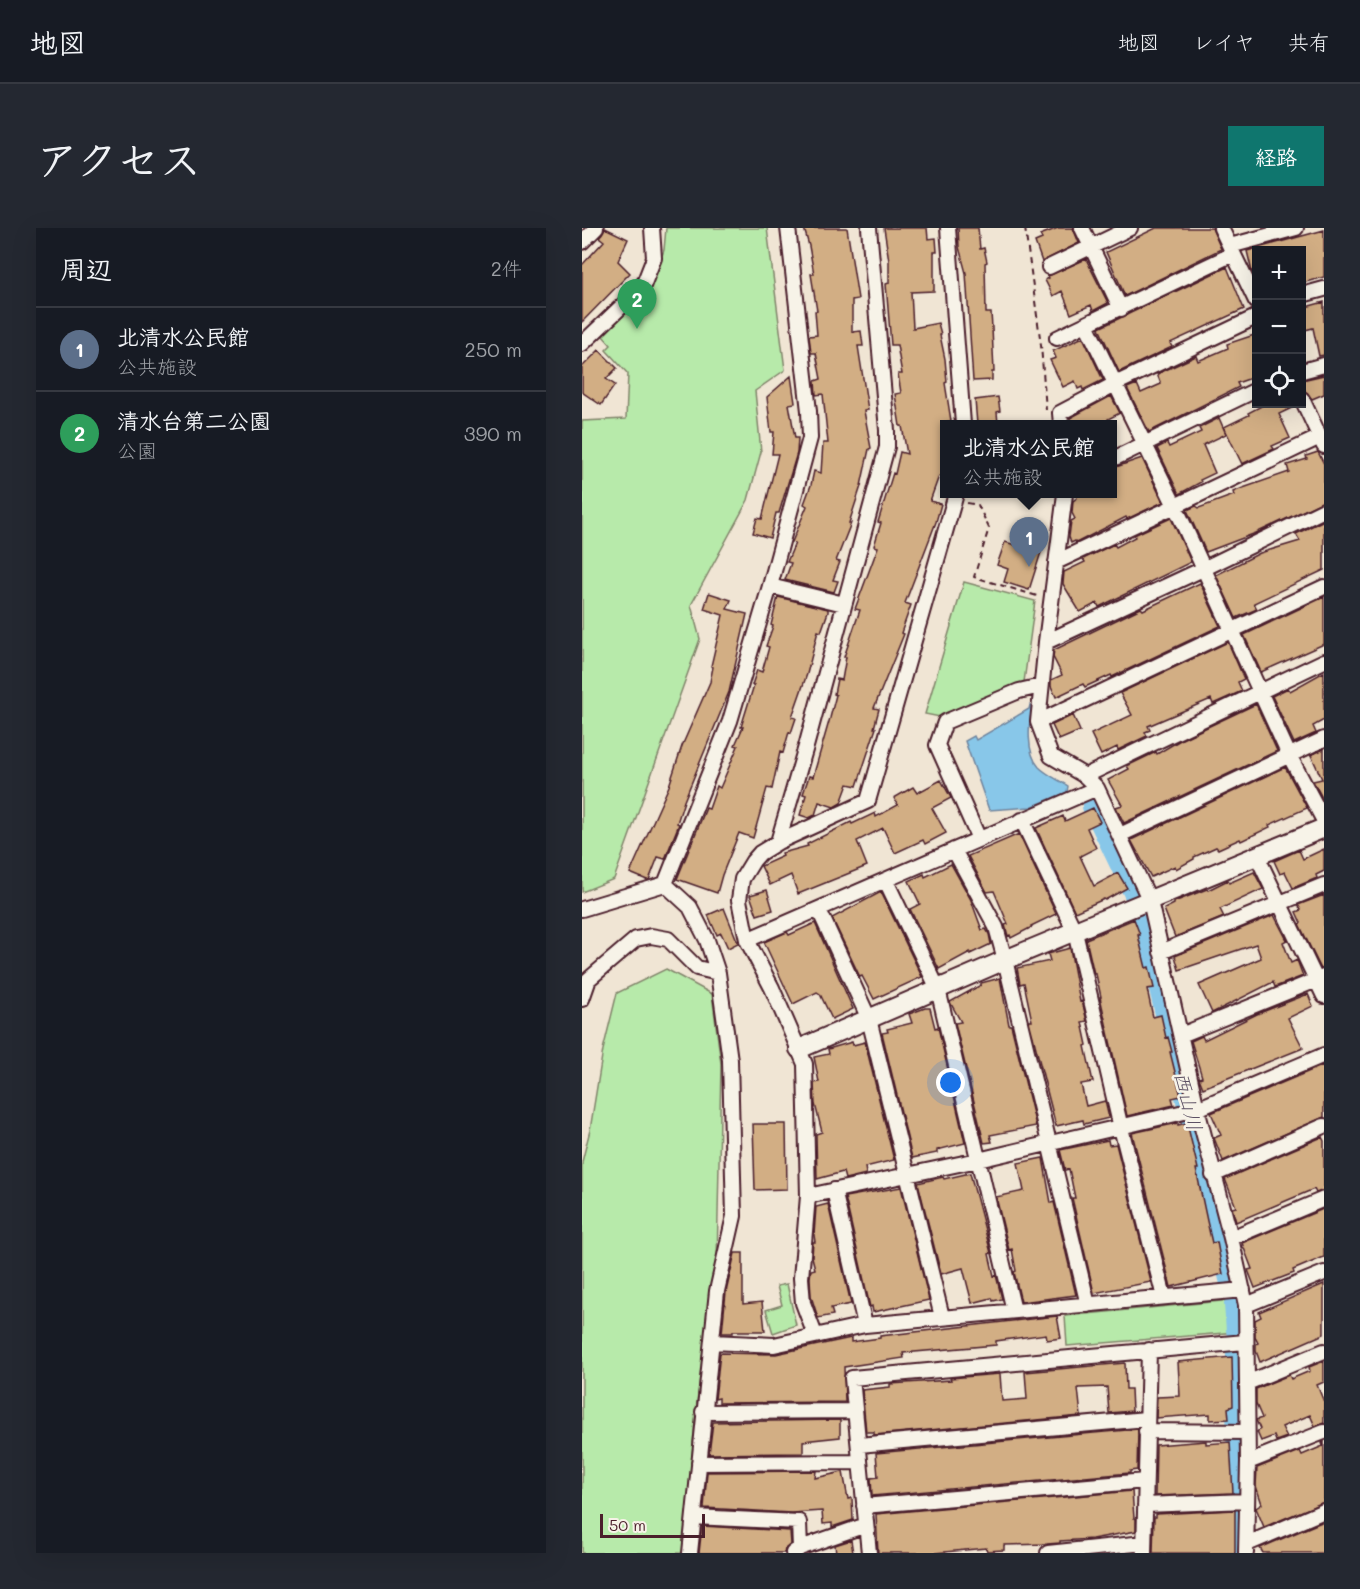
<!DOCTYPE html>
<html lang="ja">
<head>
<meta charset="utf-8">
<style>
	:root { --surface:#171b24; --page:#242831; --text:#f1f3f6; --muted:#9ea1a6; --line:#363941; --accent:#0f766e }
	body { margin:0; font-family:Mali,"Klee One",sans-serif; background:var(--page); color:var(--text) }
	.controls { position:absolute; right:18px; top:18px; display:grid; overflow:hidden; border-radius:0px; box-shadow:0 6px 24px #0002 }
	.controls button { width:54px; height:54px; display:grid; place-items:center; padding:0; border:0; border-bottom:2px solid var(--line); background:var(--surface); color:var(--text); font:30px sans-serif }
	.scale { position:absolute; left:18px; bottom:15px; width:105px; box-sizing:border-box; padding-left:6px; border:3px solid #4a1f2b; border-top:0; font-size:16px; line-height:21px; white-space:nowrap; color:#4a1f2b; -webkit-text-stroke:4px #f7f3e8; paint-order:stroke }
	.you { position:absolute; left:369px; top:855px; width:21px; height:21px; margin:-15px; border:4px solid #fff; border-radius:50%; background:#1a73e8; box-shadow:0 0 0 9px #1a73e833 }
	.badge { display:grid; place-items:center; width:39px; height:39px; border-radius:50%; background:var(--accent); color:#fff; font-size:20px; font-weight:700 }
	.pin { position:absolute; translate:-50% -50px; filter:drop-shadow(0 2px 3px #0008) }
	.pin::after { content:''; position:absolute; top:32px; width:21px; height:18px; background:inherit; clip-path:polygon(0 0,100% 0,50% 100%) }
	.popup { position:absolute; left:358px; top:192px; width:177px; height:78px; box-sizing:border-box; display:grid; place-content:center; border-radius:0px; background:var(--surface); filter:drop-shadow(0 2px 4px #0005); font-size:20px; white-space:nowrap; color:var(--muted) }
	.popup b { font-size:22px; color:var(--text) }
	.popup::after { content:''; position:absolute; left:50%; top:100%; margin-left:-12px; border:12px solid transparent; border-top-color:var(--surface) }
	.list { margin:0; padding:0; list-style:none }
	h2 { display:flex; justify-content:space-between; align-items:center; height:78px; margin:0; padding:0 24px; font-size:26px }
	h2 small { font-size:20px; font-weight:400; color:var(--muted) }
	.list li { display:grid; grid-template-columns:39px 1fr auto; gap:18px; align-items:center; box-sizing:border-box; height:84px; padding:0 24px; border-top:2px solid var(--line) }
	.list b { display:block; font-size:22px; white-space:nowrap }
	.list p { margin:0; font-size:20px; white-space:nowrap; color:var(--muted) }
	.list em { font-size:20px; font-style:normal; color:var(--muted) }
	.icon { flex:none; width:33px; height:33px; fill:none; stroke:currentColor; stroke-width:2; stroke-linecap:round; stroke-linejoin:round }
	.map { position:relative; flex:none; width:742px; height:1325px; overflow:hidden; border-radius:0px }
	header { display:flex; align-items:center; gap:36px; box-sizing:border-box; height:84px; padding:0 30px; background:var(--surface); border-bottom:2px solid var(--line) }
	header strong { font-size:28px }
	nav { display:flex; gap:33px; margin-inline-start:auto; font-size:21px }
	.intro { display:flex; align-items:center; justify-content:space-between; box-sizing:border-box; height:144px; padding:0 36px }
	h1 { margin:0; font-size:42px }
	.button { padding:15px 27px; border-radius:0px; background:var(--accent); color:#fff; font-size:21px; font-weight:700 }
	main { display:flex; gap:36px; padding:0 36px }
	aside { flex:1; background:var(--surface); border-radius:0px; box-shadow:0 6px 24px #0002 }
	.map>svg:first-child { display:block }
	.green { fill:#b7eaaa; stroke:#80846a; stroke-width:1.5 }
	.water { fill:#88c7e9; stroke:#6f849d; stroke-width:1.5 }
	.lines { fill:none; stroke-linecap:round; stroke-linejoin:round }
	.river { stroke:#88c7e9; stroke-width:26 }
	.building { fill:#d2ae84; stroke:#4a1f2b; stroke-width:1.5 }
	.minor-casing { stroke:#4a1f2b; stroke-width:18 }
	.tertiary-casing { stroke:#4a1f2b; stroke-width:22 }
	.path { stroke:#4a1f2b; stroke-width:2; stroke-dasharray:6 4.5; stroke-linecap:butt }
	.minor { stroke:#f7f3e8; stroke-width:14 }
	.tertiary { stroke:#f7f3e8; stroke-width:18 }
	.labels { text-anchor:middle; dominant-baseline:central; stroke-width:5; stroke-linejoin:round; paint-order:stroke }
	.water-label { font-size:20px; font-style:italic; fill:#5d5164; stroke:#f7f3e8 }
</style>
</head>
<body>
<header>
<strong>地図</strong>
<nav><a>地図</a><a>レイヤ</a><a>共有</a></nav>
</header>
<div class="intro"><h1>アクセス</h1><a class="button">経路</a></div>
<main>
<aside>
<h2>周辺<small>2件</small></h2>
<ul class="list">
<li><span class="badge" style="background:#5c6f8a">1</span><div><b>北清水公民館</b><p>公共施設</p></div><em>250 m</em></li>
<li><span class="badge" style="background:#2e9e5b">2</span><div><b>清水台第二公園</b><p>公園</p></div><em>390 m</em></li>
</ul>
</aside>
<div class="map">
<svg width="742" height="1325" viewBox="0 0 742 1325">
	<rect width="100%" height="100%" fill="#f0e5d4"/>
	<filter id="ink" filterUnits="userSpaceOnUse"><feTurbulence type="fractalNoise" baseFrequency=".0167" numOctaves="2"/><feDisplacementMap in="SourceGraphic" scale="12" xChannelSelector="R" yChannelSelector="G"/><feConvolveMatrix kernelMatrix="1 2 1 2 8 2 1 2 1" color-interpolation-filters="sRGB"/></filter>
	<g filter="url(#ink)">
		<path class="green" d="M84,0h101l18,142 -30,21 6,61 -13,48 -57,105 9,34 -86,240 -32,13v-471l44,-2 2,-45 -22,-24 5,-5 -8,-9 48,-50 13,-36z
			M382,354l71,19 -11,81 -84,35 -15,-3z
			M84,741l46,25 9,70 -4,199 -6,22 -15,125 -13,143h-101v-391l8,-32 13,-80 14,-57z
			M205,1056l9,41 -23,8 -7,-23 16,-5 -5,-19z
			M650,1072l4,4 1,28 -170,14 -2,-30z"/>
		<path class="water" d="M448,477l3,1c-5,17 -7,47 6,61 8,8 20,13 29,19l-1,6 -36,15 -42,3 -24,-69 9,-5 2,4 53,-31z"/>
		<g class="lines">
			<path class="river" d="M513,578l41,86
				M563,690l88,365
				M655,1076l2,26
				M657,1124l1,201"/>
		</g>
		<path class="building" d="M23,0l23,11 -10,22 12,12 -48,49v-57l22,-24 -5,-4z
			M222,0h43l11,71 -6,1v32l9,-1 2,15h-5l10,64 -4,1 7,37 -2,1 -8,37 -12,37h2l-15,38 4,1 -7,18 5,1 -4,11 -49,-12 6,-17 -4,-1 8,-19 -3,-1 15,-36 -3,-2 7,-19 3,-14 7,2 2,-30h5l-5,-49 -7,1 -1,-14 6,-2 -5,-26h-5l-2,-17 8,-1 -2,-24h2l-6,-37h3l-5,-28z
			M302,0h43l1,11 8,-1 1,14h-3v39l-23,1 2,36 25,-5 3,11 -1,1 5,24 2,23 -2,1 6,38 -6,1v55l-6,-1 -9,25 11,3 -5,18 -31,81 6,2 -10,28 3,1 -30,74 5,1 -5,19h2l-19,58 -9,-2 -7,19 -7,4 -15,-5 -4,13 -6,3 -9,-3 6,-20 -3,-1 6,-18 4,1 17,-59 6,-23 -2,-1 3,-15 5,1 4,-23h-2l16,-47 -5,-1 23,-62 -4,-1 7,-23 -3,-1 15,-49 2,1 5,-22 7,2 -5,-28h-2l-5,-32 6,-1 -3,-19h4l-5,-29h-6l-5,-61 3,-1v-22z
			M376,0h20l2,21 4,-1 3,14 -2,1 1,50h5l1,15 2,44h-2v8l-19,1 -7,-108 -7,-26z
			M476,0h15l6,15 -37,19 -7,-20 7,-3 -2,-4z
			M574,0h56l9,21 -96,47 -19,-44z
			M742,2v47l-22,6v-33h-45v21l-5,1 -5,-21z
			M504,31l22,44 -15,8 -2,-6 -20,9 -9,-23 -9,5 -8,-16 4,-2 -1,-2z
			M645,39l17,42 -74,34 2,4 -53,25 -20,-44z
			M742,74v53l-5,1 -6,-28 -8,2v-3l-3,1v-20z
			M675,106v42l-20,7 2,4 -90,45 -22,-44 10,-4 4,9 20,-9 -4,-10 39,-18 2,5 30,-13 -1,-4z
			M501,109l20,43 -20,10 -1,-3 -4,2 -3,-8 -12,6 -13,-27 6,-2 -3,-7z
			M17,122l18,18 -11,11 9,6 -14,20 -19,-13v-25z
			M742,147v19l-12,5 -7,-8 -3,-11z
			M209,148l4,27 -6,1 6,34h3l-1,15 -18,60h-3l-6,25 -17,-5 4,-15 5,1 16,-65h-6l2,-22h-3l-4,-35z
			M529,168l9,17 -12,6 3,5h-41v-6z
			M416,169l2,14 -3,1 1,12h-21l-2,-24z
			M683,176h29l2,2 -17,8 11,24 -18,8 2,3 -32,15 -18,-37 25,-12 -1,-2z
			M637,190l7,16 -23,11 12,28 -15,7 1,2 -22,12 -22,-46 10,-5 2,4 32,-15 -2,-4z
			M736,224l6,12v37l-68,32 -50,19 -19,-42 9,-4 3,2 35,-13 -1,-3 10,-4 46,-16 -2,-7 20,-6 -1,-3z
			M560,230l21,44 -36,17 -1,-2 -50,26 -1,-2 -4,2 -2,-6 2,-16 4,-2 -3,-6 1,-12 4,-3 -2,-4h38v-26z
			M589,290l20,44 -92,45 -2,-4 -17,9 -17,-28 1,-12 21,-10 -2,-3 31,-15 2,3 19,-10 -1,-2z
			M742,292v50l-70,33 3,6 -21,9 -20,-43 44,-22 40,-12 -4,-7z
			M423,314l21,6 1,-4 15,5 -13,41 -25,-8 4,-13 -11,-4z
			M618,355l20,43 -108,51 -1,-2 -26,12 -2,-3 -27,13 -5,-11v-6l11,-5 -9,-18 1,-7 87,-42 2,2z
			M127,365l22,7 -4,9 20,5 -18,78 -45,109 -7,22 2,1 -14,35 -7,-2 -9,23h-2l-17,-7 39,-87 13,-40 28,-64 3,-15 -2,-1 12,-51 -19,-6z
			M196,369l50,12v3l-7,20 -3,-1 -11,43 -15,43 4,1 -5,15 -2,-1 -6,21 -3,-1 -8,37 -5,-1 -14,50 -14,-5 -17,42 -5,18 -40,-14 29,-71 3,1 8,-23 3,2 18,-42 -3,-1 8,-18h-2l13,-42h-2l5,-15 5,2 7,-25 -3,-1 7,-20 -2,-1z
			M742,369v47l-63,28 -17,-37z
			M646,414l16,37 -6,3 4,9 -29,13 -2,-5 -63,27 2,4 -5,2 2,4 -29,14 -1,-3 -16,8 -10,-21 41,-19 -12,-22z
			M742,444v48l-11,6 3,7 -22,10 -22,-47 16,-8 2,3z
			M674,476l21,47 -153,72 -8,-16 6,-2 -14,-25 21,-11 -2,-3 29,-14 1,2 25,-15z
			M491,487l7,16 -21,9 -7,-15z
			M742,521v52l-11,-20 9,-2 -11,-24z
			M703,539l22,41 -38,17 1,2 -29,14 -1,-2 -22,10 -2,-2 -22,10v2l-18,10 -1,-3 -24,11 -20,-37z
			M359,552l10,18 -19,10 14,25 -21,11 -2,-4 -28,13 -12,-25 -26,13 10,25 -69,28 -7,-19 -21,10 -9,-19 22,-10 -1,-3 26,-7 -1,-2 44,-22 1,2 23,-11 1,4 22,-12 -4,-7 19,-11 4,6z
			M511,580l7,14 -13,6 9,20 -16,8 14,30 24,-13 9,15 -22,12 -1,-1 -29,13 -39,-84 27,-12 2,5z
			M437,606l37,80 -25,12 1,1 -21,11 -1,-3 -2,1 -3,-11 3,-1 -14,-33 -7,1 -19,-36z
			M742,621v22l-8,4 1,3 -24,10 -8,-16 -5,2 -6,-13 25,-11 4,9z
			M369,636l20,36 11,30 4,-1 3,5 2,10 -21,10v-2l-31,17 -29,-60 10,-5 -11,-23 15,-7 1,3z
			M672,644l9,17 -43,20 4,8 -49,20 -11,-28 10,-5v-2l33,-13 1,1 20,-10 1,3z
			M185,662l6,20 -16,5 -7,-20z
			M299,664l41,85 -48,22 -12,-23 -2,1 -28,-59z
			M742,667v73l-3,1 -22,-45 2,-1 -5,-11 5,-2 -3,-5z
			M142,680l14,35 -10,5 -7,-15 -4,2 -9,-20z
			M692,687l13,25 -4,2 8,21 6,-3 6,16 -28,11 -2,-5 -61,31 -13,-28 62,-27 -5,-14 -77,26 -4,-14z
			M552,691l6,16h-2l8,33 3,-1 5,21 -7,1 6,28 8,-2 5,23 2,-1 4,15h-2l11,44 -9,2 2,7 -47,11 -27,-119h1l-5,-23h-2l-8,-35z
			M233,695l38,86 -21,10 -12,-25 -3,-2 -24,12 -29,-62 23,-10 2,3z
			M488,720l10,54 2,-1 5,20 -5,1 5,23 -2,1 8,36 -12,2 5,22 19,-5 4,17 -25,6 -1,-4 -27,6 -27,-105h3l-8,-38 -4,1 -3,-16 33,-7 -2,-7z
			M418,750l9,47h2l25,101 -46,9 2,7 -8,1 -29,-120 6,-1 -11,-20 31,-17v-2z
			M726,766l5,12 -25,12 15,30 -100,40 -4,-10 3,-1 -11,-36 11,-5 2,4 53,-26z
			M343,780h5l5,20 3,-1 27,116 -28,7v3l-25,5 -30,-125 6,-1 -1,-3 25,-6 -3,-9z
			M270,814l1,3 12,-3 29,118 -29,7 1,7 -21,5 -2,-7 -26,7 -1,-45 6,-2 -7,-28 -1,-21 5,-1 -5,-25 15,-3 -1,-5z
			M742,837v52l-101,44 -9,-23 7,-3 -10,-22z
			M596,895v2l9,-2 11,46h-2l11,52 5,22 5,-1 6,32 -52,13 -39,-154z
			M171,896h33l1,65 -32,1z
			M740,909l2,4v49l-8,3 -2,-4 -78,33 -4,-14 4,-1 -11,-28z
			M526,912l1,5 7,-1 35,138 -57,11 -22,-95h3l-6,-29 -4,1 -5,-20z
			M461,930l8,45 3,-1 22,93 -55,7 -7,-30 2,-1 -4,-22 -3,1 -13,-53 28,-6 -6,-28z
			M388,945l21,80 -2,1 5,22 2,-1 6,24 -9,2 -1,-3 -20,5 -9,-35 -22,6 -23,-91 25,-6 1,2z
			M319,959l28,113 -56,12 -1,-6 -2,1 -25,-110z
			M246,976l23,100 -20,4 2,7 -15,3 -7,-22 -1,-18 1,-8 4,-1 -3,-12 1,-15h2l-1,-7 2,-28z
			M741,981h1v48l-31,13 1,3 -39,15 -7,-18 4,-1 -10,-26z
			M153,1025h8v51l19,-2 3,29h-32v2h-11l4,-41z
			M742,1056v50l-64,28 -4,-11v-7l2,-1 -3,-6v-17l6,-3 -2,-5z
			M475,1088l4,22 -14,2 -1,-6 -50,7v4l-93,8 1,5 -60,9 1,35 -126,1v-5l-4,1 5,-46 56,1 75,-16v4l29,-4v-2z
			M650,1129l1,49 -5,2 1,11 -19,1v-6l-54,4 1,-21 23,-1 -2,-34z
			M742,1133v21l-7,3 7,17v21l-9,3 -5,-11 -28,12 5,10 -11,4 -2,-5 -13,5 -4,-9 3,-3 -4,-9 6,-2 -6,-14v-15l33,-14 2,4 19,-8 -1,-4z
			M543,1135l1,26h5l1,22 -23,2 -2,-26 -29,1 3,28 -207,19v-3h-8l-4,-42 28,-3v-3l61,-4 -1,-2 50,-4 2,27 25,-2 -2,-27z
			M258,1192v17l-37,4v12l-94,1 4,-32z
			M556,1201l-1,41 -7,1v2l-258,23 -1,-18 7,-1 -2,-24z
			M624,1213v3l24,-2 3,51 -78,3 1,-51z
			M742,1214v60l-60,25 -8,-19 6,-4 -6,-18 1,-18 43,-17 2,4 21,-9 -1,-3z
			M234,1243l-1,7 28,-6 5,27 4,-1 1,22 -21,7v-4l-9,1 -1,-13 -31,2 -87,-5 3,-36z
			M550,1263l2,27h2v13l-44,8 -32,2v2l-13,1 -43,1v5l-17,1 -1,-3 -52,5h-56l-2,-39z
			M653,1282v43h-82l1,-36h2v-3z
			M742,1293v32h-61l-3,-5z
			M120,1298l88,5 1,13 -6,5 -1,4h-85z
			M269,1312l2,13h-17l-1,-8z"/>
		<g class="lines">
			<g class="minor-casing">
				<path id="minor" d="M366,0l15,196
					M500,0l39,81
					M639,0l35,73
					M0,14l14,-14
					M648,18l66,-18
					M467,39l81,-39
					M720,67l22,-6
					M504,96l147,-70
					M0,116l61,-58 11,-28 -2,-30
					M720,143l22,-6
					M720,171l22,47
					M479,196l-1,-11 55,-29 141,-67
					M738,209l-145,69 114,249 35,66
					M531,231l143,-69
					M483,266l-19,148 -8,80 13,34 34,20 12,12 53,113 47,208 34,129 15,67 2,157 -2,91
					M474,334l119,-56 -89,-182 -29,14
					M188,358l74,18
					M464,414l157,-73 121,-59
					M456,494l286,-135
					M503,548l239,-115
					M440,592l53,112 46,196 43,169
					M538,607l204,-96
					M397,611l-42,-94 8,-23 74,-31 22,-5
					M196,614l29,-99 80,-296v-17l-18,-202
					M372,622l42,77 9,33 83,345
					M675,628l67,140
					M304,653l52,108 76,322
					M83,656l65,-163 40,-135 40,-148 -1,-27 -21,-183
					M0,681l83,-25 25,23 17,33 11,33 12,87 4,156 -17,75 -27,262
					M237,682l50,109 73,298
					M165,712l350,-152
					M579,724l163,-67
					M0,771l7,-20 47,-40 15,-3 17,3 29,29 21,5
					M599,807l143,-58
					M631,947l111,-49
					M252,962l31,135
					M226,968l170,-36 219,-51 127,-54
					M649,1010l93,-39
					M664,1077l78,-32
					M233,1107l-12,-32 -2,-25 7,-82 -3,-132 -33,-76 -25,-48 -8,-40 3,-21 11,-18 7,-8 18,-11 90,-41 88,-307
					M130,1114l62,3 91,-20 378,-35
					M665,1155l77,-32
					M121,1184l152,-1
					M564,1203l101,1
					M277,1217l287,-26
					M666,1234l76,-30
					M117,1235l161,-1
					M563,1277l102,-4
					M282,1278l281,-25
					M112,1289l105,5 1,26
					M665,1316l77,-33
					M211,1325l7,-5 66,-23
					M287,1325l-17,-175 393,-36
					M466,1325l96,-10
					M562,1325l5,-203"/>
			</g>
			<g class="tertiary-casing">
				<path id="tertiary" d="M217,821l206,-89 319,-132"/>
			</g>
			<path class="path" d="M443,0l16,117 5,65
				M385,275l11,2 11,23 -15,49 63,19"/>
			<use href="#minor" class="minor"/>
			<use href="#tertiary" class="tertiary"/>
		</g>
	</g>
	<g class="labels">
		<g class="water-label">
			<text transform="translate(607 873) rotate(76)">西山川</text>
		</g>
	</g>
</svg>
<div class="controls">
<button>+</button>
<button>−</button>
<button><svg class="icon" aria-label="locate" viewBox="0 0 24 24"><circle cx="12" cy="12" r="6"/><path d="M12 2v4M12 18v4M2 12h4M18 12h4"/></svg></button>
</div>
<div class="scale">50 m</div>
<div class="you"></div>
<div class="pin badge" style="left:447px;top:339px;background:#5c6f8a">1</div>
<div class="popup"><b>北清水公民館</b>公共施設</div>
<div class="pin badge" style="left:55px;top:101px;background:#2e9e5b">2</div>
</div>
</main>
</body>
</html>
